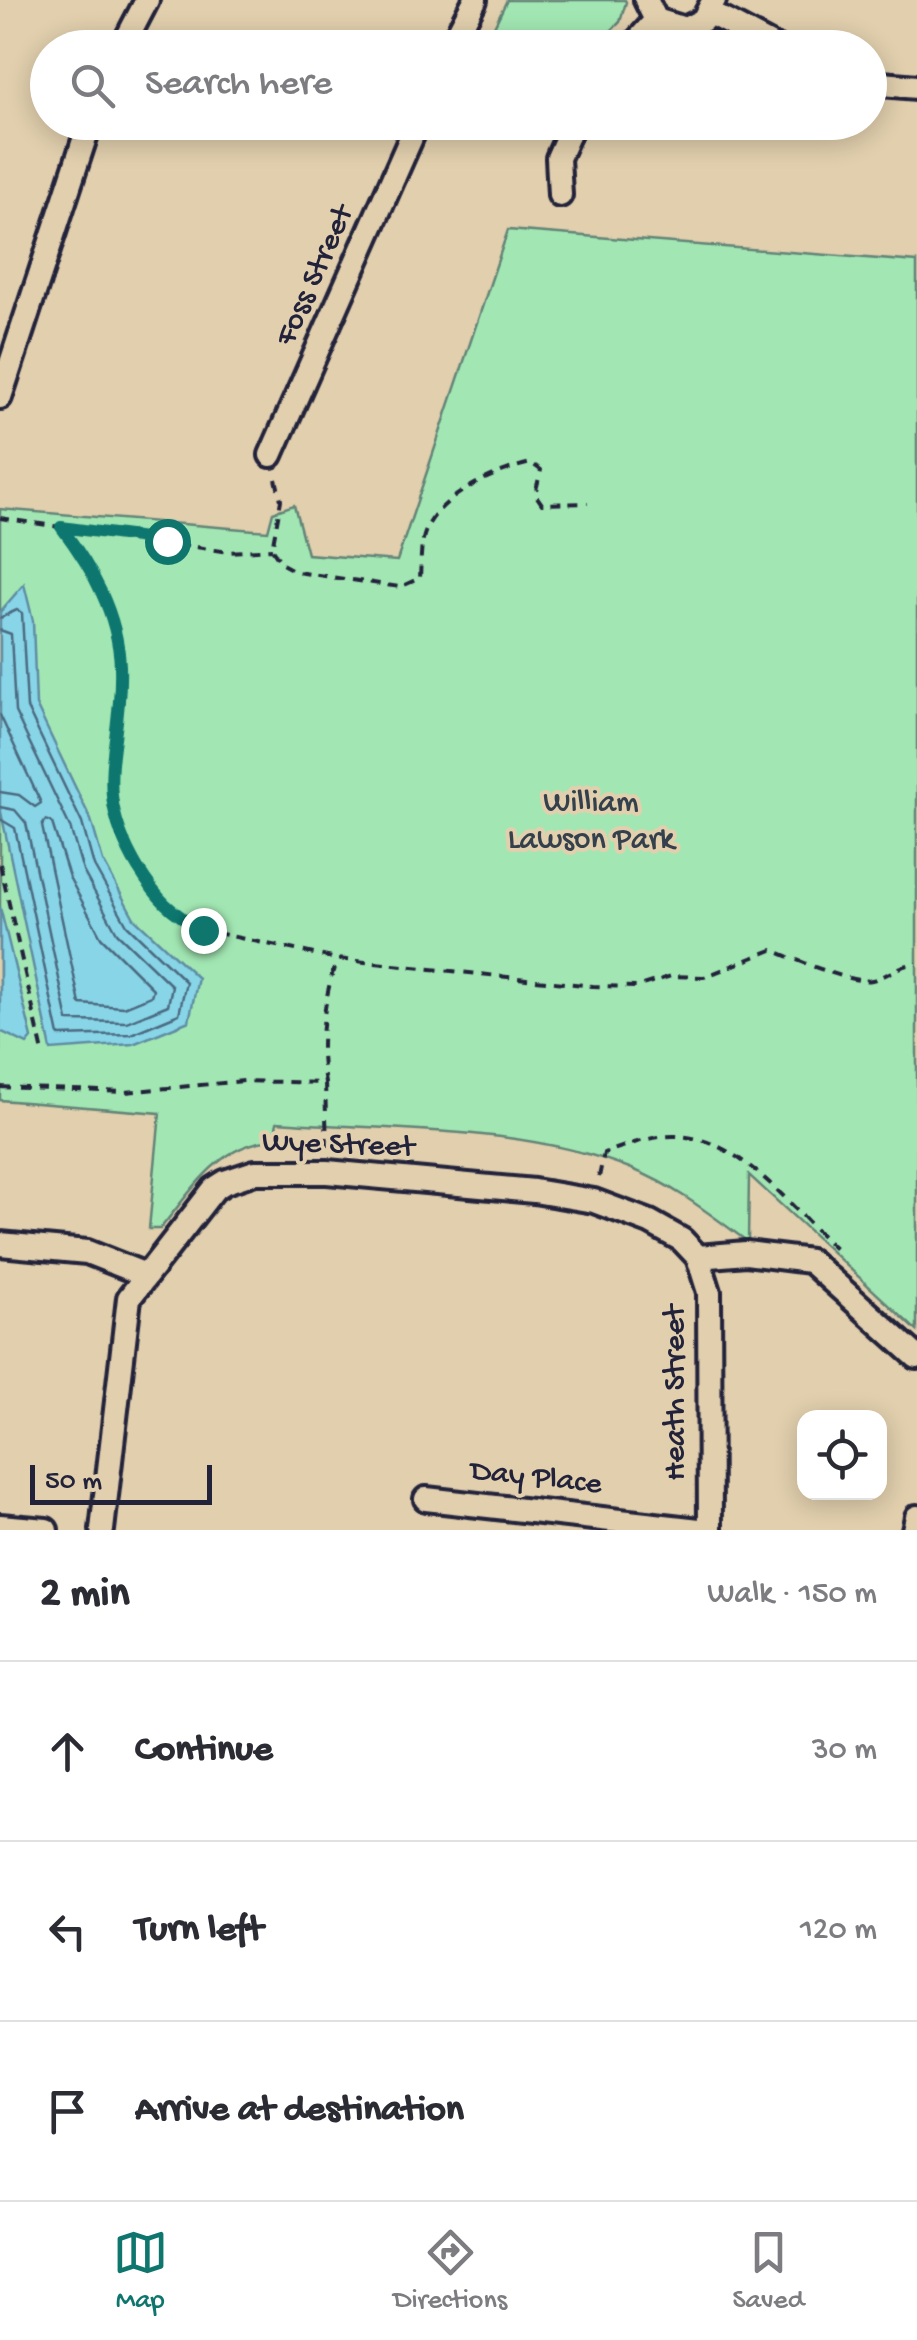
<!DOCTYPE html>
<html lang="en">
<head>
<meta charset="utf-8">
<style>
	:root { --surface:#fff; --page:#f7f7f7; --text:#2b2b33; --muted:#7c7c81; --line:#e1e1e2; --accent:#0f766e }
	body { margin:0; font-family:"Gochi Hand",sans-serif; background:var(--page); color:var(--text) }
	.controls { position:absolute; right:30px; bottom:30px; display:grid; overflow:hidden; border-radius:20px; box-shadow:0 5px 25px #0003 }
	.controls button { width:90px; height:90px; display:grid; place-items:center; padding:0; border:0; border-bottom:2px solid var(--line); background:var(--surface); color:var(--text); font:50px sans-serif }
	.scale { position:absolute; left:30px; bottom:25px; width:182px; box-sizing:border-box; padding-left:10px; border:5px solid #22223b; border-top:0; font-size:28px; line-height:35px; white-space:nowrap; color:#22223b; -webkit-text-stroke:8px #e1cfad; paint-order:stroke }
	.stop { position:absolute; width:30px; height:30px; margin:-22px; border:8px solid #0f766e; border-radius:50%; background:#fff }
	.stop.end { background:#0f766e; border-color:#fff; box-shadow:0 2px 10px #0008 }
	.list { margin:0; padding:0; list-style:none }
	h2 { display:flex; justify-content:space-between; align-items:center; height:130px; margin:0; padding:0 40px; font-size:42px }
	h2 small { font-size:32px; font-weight:400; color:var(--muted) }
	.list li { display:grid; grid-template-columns:65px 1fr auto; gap:30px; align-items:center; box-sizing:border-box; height:180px; padding:0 40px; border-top:2px solid var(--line) }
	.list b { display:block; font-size:38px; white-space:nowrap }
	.list em { font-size:32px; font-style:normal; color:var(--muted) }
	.icon { flex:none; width:55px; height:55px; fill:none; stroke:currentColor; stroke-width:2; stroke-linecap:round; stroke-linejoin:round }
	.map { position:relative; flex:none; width:917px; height:1530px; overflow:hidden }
	.search { position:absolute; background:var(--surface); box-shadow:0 5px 25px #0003; left:30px; right:30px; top:30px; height:110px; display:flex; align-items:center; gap:25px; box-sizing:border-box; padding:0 35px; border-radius:55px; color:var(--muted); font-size:38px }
	.sheet { height:670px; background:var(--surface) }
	nav { display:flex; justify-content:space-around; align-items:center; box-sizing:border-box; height:140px; border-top:2px solid var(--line); background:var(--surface); font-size:28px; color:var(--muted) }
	nav a { display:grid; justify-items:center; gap:5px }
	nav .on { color:var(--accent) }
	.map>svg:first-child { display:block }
	.green { fill:#a2e7b3; stroke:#628477; stroke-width:2.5 }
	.water { fill:#88d5e8; stroke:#5f8da3; stroke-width:2.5 }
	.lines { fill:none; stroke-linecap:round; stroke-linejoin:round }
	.shore { stroke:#4b6a80; stroke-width:2.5 }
	.minor-casing { stroke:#22223b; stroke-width:30 }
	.path { stroke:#22223b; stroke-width:4; stroke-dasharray:10 8; stroke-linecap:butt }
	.minor { stroke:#e1cfad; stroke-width:22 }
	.route { stroke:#0f766e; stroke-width:12 }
	.labels { text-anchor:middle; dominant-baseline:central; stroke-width:8; stroke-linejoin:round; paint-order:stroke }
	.street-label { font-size:32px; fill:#22223b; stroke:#e1cfad }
	.park-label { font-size:32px; fill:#35404d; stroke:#e1cfad }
</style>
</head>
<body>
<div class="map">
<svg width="917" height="1530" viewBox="0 0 917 1530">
	<rect width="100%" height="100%" fill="#e1cfad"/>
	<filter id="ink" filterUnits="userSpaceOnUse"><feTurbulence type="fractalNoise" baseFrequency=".01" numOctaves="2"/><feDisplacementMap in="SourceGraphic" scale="20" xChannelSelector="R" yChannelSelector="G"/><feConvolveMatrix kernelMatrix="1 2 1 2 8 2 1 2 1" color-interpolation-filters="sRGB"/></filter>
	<g filter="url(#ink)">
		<path class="green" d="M507,0h118l1,2 -6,20 -25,25h-111z
			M508,230l409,32v1069l-168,-156 -1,67c-37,-27 -73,-56 -116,-73 -110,-44 -239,-38 -355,-47l-3,18c-55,3 -81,49 -114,89h-11l11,-116 -160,-13v-591l268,22 5,-19 21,-7 13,49 90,7z"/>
		<path class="water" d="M24,584l9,37 3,84 55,115 12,41 31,57 64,60 -9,43 -56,23 -82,6 -51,-243v-195z
			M0,907l32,131 -5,6 -27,-13z"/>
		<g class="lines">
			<path class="shore" d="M0,618l17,-8 5,3 5,95 55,115 12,43 33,59 59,57 -7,32 -48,20 -72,2 -44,-208 -15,-9
				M0,630l11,4 4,78 55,115 13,44 34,62 55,53 -4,19 -41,17 -59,-1 -42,-198 -11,-13 -15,-3
				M0,715l41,88 -6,4 -16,-12 -19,-3
				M46,820l6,3 17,54 32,60 52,52 -2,7 -27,11 -44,-3 -38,-178z"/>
			<g class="minor-casing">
				<path id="minor" d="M646,0l10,20 29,9 18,-9 11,-20
					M710,13l66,35
					M122,48l25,-48
					M450,48l25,-48
					M631,48l25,-28
					M870,83l47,4
					M560,195l-2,-37 16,-36
					M0,397l90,-275
					M271,455l147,-333
					M0,1244l87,8 56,22
					M698,1257l48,-4 64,8 107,96
					M426,1499l273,31
					M0,1526l46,4
					M102,1530l27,-232 85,-109 11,-7 30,-10h72l207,19 60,10 56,21 32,18 16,17 11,35 1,238
					M914,1530l3,-13"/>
			</g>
			<path class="path" d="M276,479l5,21 -9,49 10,15 15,8 103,15 20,-9c1,-15 0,-35 6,-48 14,-35 72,-60 105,-67l10,7 -6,24 7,10 46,-1
				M0,518l229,34 43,-3
				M61,527l27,36 26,60 6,45 -11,117 8,49 52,77 34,19 134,29 256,27 43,1 35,-11 33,1 68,-27c21,8 81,35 100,30 18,-4 26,-16 45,-16
				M0,864l43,189
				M325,1083l2,65
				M0,1087l125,5 119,-11 81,2c-7,-40 -1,-84 11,-122
				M599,1177l5,-24c22,-7 46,-17 69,-17 66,-1 119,72 163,114"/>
			<use href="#minor" class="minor"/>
		</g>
	</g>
	<g class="lines" filter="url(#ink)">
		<path class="route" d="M167,541l-106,-14c31,41 57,87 59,139 3,83 -31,120 18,202 20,32 32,44 65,62"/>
	</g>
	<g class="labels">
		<g class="street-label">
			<text transform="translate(316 276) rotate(-66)">Foss Street</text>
			<text transform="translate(338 1146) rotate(2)">Wye Street</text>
			<text transform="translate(677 1393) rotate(-90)">Heath Street</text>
			<text transform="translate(536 1479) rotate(6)">Day Place</text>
		</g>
		<g class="park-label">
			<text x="591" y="804">William<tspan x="591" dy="37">Lawson Park</tspan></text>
		</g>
	</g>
</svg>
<div class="controls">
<button><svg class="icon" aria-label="locate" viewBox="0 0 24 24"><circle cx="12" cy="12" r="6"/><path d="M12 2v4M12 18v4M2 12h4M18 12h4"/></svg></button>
</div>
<div class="scale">50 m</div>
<div class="stop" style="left:167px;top:541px"></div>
<div class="stop end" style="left:203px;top:930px"></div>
<div class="search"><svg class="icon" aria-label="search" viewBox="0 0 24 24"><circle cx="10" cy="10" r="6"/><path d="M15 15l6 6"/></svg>Search here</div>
</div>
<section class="sheet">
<h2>2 min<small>Walk · 150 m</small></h2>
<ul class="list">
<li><svg class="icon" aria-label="ahead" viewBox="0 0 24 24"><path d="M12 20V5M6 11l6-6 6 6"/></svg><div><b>Continue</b></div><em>30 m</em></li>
<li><svg class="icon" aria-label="left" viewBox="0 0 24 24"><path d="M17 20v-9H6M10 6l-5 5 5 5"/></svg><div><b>Turn left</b></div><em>120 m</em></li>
<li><svg class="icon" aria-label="arrive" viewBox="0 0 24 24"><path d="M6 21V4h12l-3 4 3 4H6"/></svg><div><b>Arrive at destination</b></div></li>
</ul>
</section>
<nav>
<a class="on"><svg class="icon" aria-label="map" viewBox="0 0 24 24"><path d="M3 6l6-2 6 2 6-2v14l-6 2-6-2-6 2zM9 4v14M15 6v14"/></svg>Map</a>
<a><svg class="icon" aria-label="directions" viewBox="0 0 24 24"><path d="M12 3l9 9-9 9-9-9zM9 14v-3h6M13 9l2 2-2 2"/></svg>Directions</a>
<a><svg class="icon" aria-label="saved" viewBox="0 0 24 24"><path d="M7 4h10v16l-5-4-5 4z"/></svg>Saved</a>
</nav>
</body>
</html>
